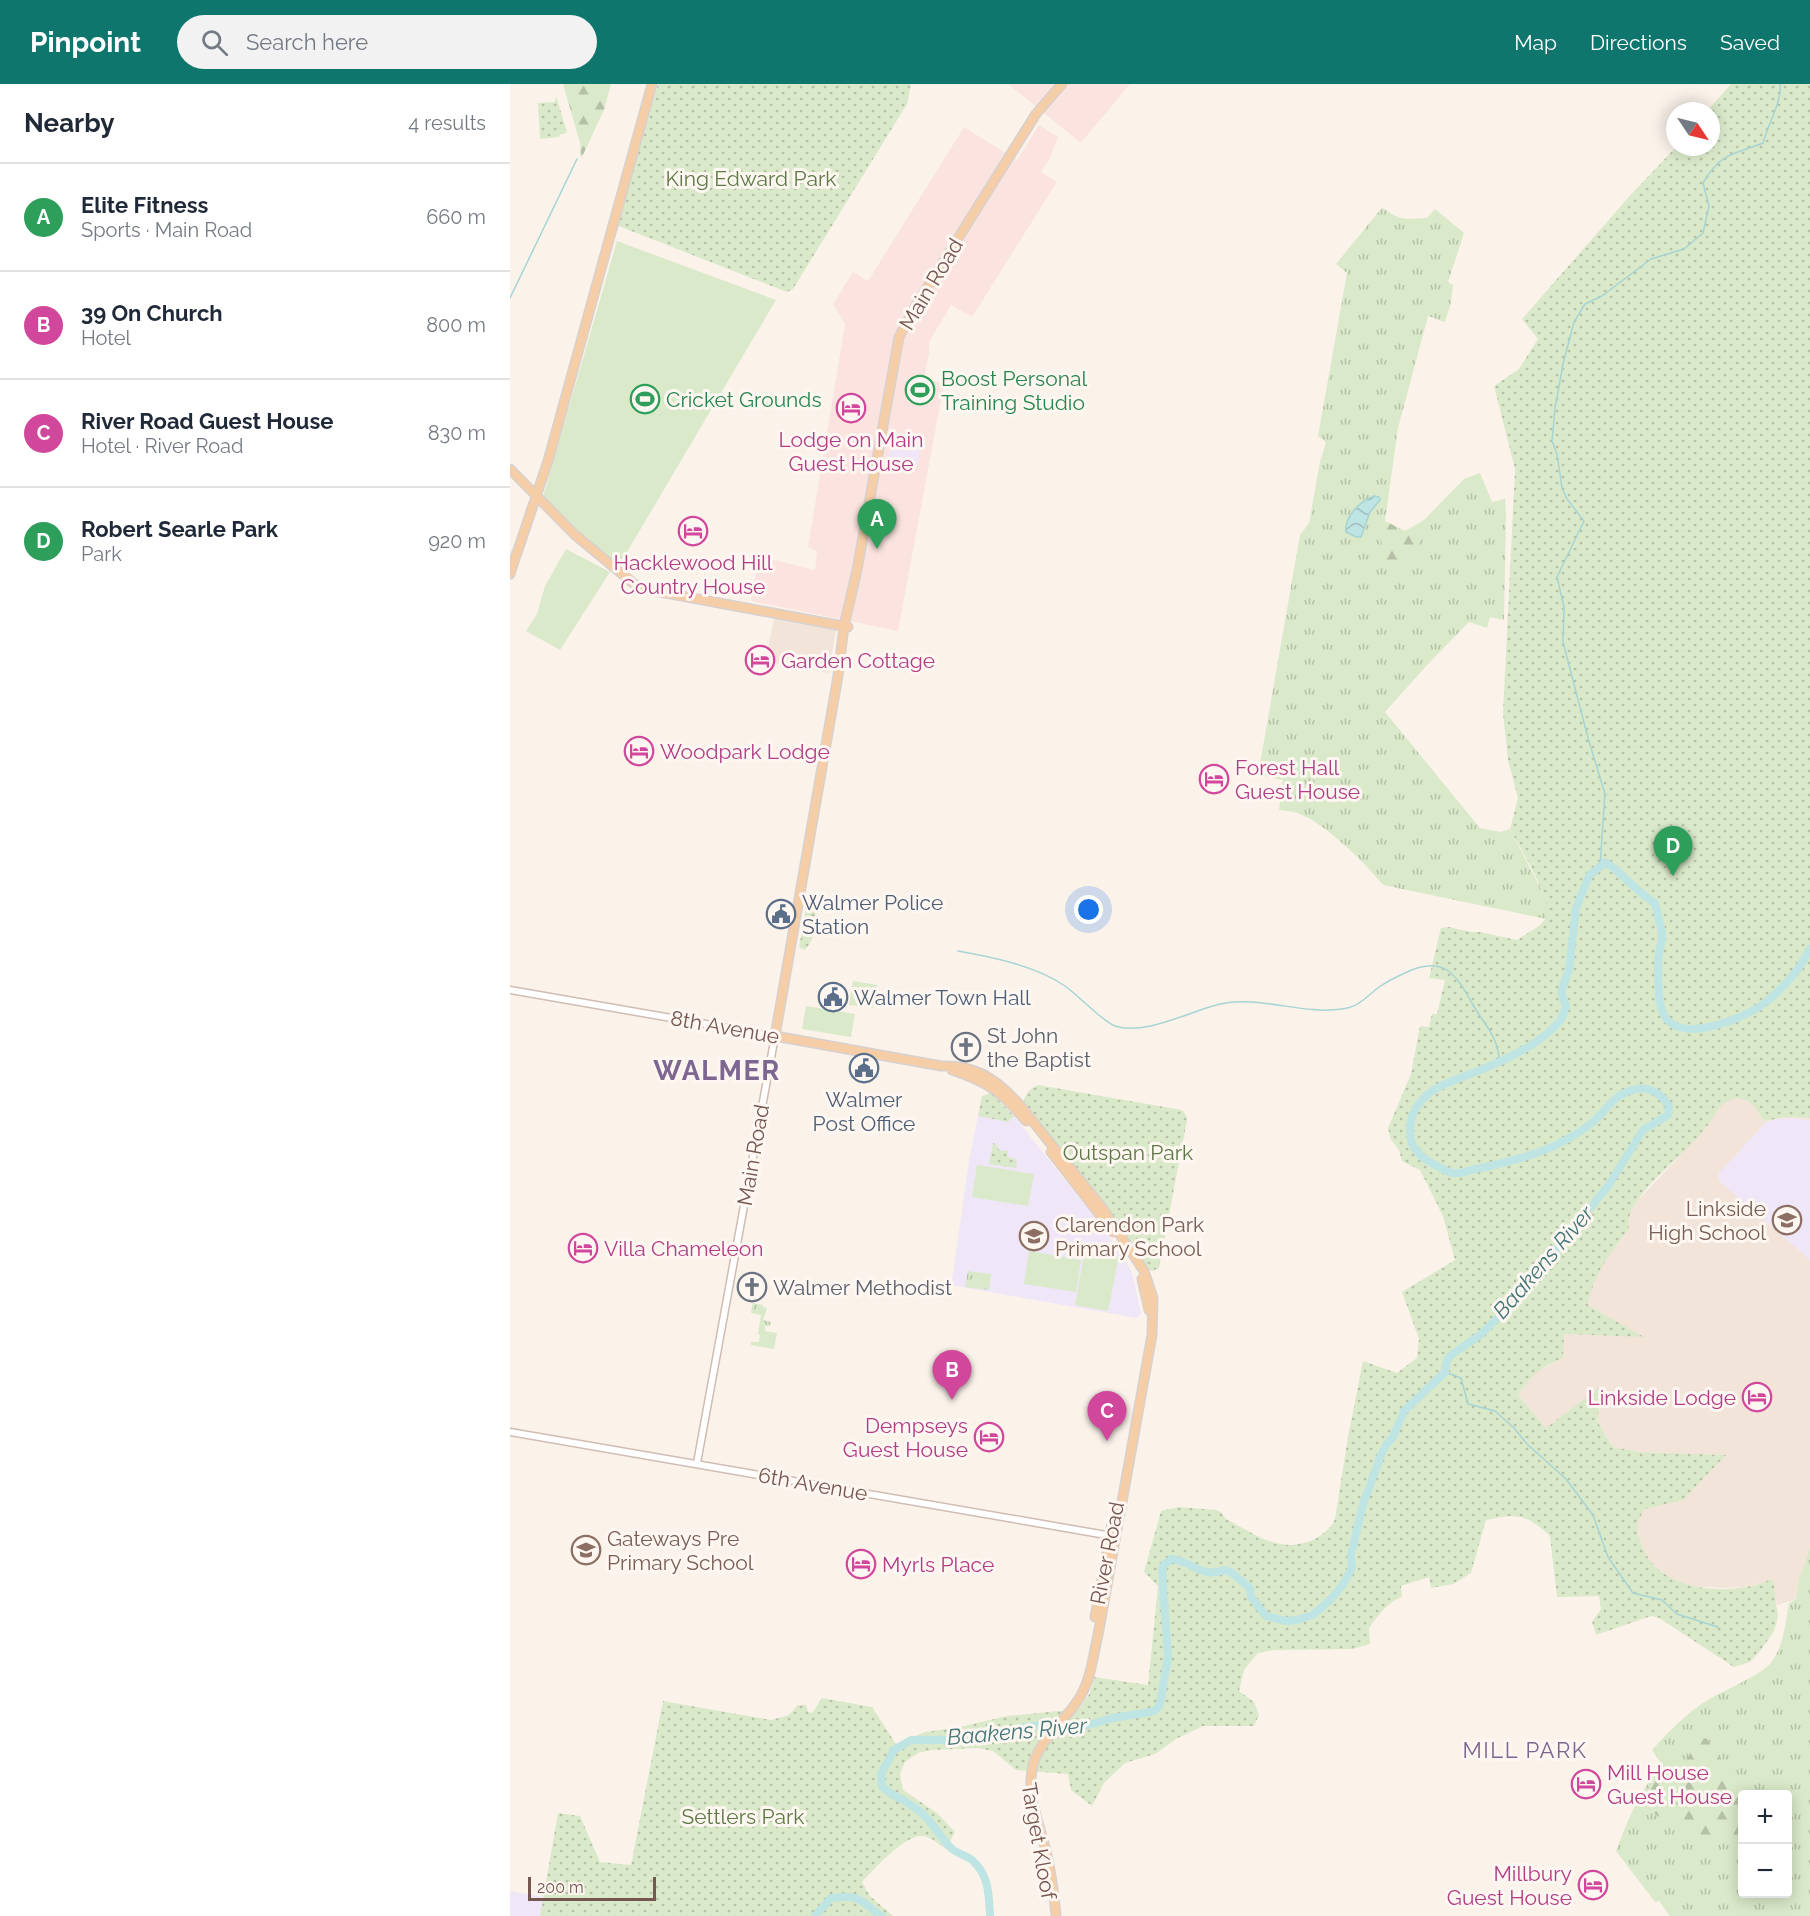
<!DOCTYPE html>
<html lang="en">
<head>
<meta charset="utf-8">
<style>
	:root { --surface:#fff; --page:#f2f2f3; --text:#1f2937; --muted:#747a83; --line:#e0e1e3; --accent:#0f766e }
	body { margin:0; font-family:Raleway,sans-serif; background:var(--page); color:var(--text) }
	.controls { position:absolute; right:18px; bottom:18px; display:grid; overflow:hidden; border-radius:6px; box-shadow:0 3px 15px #0003 }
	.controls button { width:54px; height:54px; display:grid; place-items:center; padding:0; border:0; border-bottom:2px solid var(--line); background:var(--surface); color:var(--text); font:30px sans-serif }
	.compass { position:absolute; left:1156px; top:18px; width:54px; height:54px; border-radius:50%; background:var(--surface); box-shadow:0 3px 15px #0003; rotate:125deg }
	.scale { position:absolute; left:18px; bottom:15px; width:128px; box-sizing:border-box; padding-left:6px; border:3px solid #75574f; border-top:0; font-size:16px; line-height:21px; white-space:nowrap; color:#75574f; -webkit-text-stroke:4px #fef7f1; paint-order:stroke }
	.you { position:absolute; left:579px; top:826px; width:21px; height:21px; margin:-15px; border:4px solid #fff; border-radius:50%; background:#1a73e8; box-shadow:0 0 0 9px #1a73e833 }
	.badge { display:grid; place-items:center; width:39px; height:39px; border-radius:50%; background:var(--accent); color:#fff; font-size:20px; font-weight:700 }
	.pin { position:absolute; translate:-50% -50px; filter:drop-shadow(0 2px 3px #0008) }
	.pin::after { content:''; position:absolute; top:32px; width:21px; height:18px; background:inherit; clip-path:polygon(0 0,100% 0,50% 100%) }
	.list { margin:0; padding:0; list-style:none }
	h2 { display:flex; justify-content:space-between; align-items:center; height:78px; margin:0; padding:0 24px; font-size:26px }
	h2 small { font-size:20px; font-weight:400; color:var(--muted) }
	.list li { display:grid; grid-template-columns:39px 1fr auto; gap:18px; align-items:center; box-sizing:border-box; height:108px; padding:0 24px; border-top:2px solid var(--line) }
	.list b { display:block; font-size:22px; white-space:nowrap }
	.list p { margin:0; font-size:20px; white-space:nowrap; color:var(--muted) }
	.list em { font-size:20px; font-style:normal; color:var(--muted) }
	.icon { flex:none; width:33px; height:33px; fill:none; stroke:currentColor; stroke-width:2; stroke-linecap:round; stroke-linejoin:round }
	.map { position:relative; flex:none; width:1300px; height:1832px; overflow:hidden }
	header { display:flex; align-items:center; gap:36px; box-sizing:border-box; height:84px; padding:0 30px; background:var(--accent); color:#fff }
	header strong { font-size:28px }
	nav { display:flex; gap:33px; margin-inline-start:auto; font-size:21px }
	.search { width:420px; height:54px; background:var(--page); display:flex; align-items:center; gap:15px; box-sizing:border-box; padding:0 21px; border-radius:33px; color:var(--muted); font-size:22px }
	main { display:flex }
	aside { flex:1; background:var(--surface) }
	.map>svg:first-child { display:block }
	.residential { fill:#f3e4d9 }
	.commercial { fill:#fbe4df }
	.education { fill:#efe7f8 }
	.grass { fill:url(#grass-tufts); fill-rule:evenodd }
	.forest { fill:url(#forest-firs) }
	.park { fill:url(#park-dots) }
	.pitch { fill:#dae9c9 }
	.water { fill:url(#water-waves); stroke:#a6d4d5; stroke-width:1.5 }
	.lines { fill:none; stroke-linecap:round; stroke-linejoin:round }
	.stream { stroke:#a6d4d5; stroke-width:1.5 }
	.river { stroke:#bfe4e4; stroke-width:8 }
	.minor-casing { stroke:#cfbcb3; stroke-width:9 }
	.major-casing { stroke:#d8d0ce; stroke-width:11 }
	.minor { stroke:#fff; stroke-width:6 }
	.major { stroke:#f5cea8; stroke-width:8 }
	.labels { text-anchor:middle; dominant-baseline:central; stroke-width:6; stroke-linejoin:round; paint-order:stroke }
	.park-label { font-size:21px; fill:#5d7947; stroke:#fef7f1 }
	.street-label { font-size:21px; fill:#75574f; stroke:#fef7f1 }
	.leisure-label { font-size:21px; fill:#27864d; stroke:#fef7f1; text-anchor:start }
	.hotel-label { font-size:21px; fill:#b23c85; stroke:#fef7f1; text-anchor:start }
	.service-label { font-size:21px; fill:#4e5e75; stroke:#fef7f1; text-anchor:start }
	.worship-label { font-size:21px; fill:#5b616d; stroke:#fef7f1; text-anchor:start }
	.education-label { font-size:21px; fill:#785e54; stroke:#fef7f1; text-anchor:start }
	.water-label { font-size:22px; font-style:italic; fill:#437678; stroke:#fef7f1 }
	.neighbourhood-label { font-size:22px; letter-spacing:1.5px; fill:#7d6690; stroke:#fef7f1 }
	.district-label { font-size:27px; font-weight:bold; letter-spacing:1.5px; fill:#7d6690; stroke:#fef7f1 }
</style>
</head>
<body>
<header>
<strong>Pinpoint</strong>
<div class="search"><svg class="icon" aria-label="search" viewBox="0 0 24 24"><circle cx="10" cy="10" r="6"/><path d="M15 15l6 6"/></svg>Search here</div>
<nav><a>Map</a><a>Directions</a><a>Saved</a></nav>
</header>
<main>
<aside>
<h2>Nearby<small>4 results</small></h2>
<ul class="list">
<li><span class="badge" style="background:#2e9e5b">A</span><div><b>Elite Fitness</b><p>Sports · Main Road</p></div><em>660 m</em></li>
<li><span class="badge" style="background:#d1479c">B</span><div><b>39 On Church</b><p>Hotel</p></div><em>800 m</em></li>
<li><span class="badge" style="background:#d1479c">C</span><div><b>River Road Guest House</b><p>Hotel · River Road</p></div><em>830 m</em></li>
<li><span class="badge" style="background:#2e9e5b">D</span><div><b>Robert Searle Park</b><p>Park</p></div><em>920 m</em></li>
</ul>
</aside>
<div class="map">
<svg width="1300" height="1832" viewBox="0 0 1300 1832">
	<defs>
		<pattern id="grass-tufts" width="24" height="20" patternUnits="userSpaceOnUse" patternTransform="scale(1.5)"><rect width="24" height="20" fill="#dae9c9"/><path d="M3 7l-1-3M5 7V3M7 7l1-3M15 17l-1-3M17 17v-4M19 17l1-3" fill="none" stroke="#b5c0a6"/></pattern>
		<pattern id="forest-firs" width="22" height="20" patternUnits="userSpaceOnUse" patternTransform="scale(1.5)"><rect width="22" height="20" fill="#dae9c9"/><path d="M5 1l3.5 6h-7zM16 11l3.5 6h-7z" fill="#b5c0a6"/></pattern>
		<pattern id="park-dots" width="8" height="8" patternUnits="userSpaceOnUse" patternTransform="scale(1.5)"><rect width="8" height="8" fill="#dae9c9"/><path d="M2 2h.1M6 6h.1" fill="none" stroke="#b5c0a6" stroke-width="1.8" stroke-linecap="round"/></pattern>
		<pattern id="water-waves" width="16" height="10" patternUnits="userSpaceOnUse" patternTransform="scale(1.5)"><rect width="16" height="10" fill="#bfe4e4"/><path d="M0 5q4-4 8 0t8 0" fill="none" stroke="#a0bcbb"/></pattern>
	</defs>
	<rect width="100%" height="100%" fill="#fbf3ea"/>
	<path class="residential" d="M264,535l62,11 -7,43 -64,-12z
		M1234,1014l10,7 10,16 24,-4 22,1v430l-12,35 -2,16 -19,6 -5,-26 -25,8 -26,1 -29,-2 -21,-7 -23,-19 -9,-22 -2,-16 8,-13 15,-4 34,-16 31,-34 -85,-3 -27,-5 -16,-26 4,-18 -3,-15 -52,40 -28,-33 16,-22 29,-15v-24l79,2 -54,-31 2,-13 11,-27 28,-36 -2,-11 10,-17 68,-72 16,-24 9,-6z"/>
	<path class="commercial" d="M498,0h122l-49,59z
		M529,41l19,12 -8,21 -9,14 16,10 -85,135 -21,-12 -22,37v12l-5,24 20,6 -46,247 -147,-30 8,-45 56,14 2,-19 -9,-4 37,-223 -12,-20 20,-32 15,9 96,-154 53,33z"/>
	<path class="education" d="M382,357l29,6 -4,19 -29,-5z
		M481,1009l23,23 93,117 25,39 9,42 -4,4 -182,-32 -3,-5 17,-121 13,-64z
		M1279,1034l21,2v140l-92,-80v-6l48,-52 11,-3z
		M0,1807l34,6 -4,19h-30z"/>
	<path class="grass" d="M873,124c17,13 23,11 44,10l8,-9 29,24 -16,49 5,3 -2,17 -6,20 -17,-6 -30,112 -13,93 20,10 19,-11 40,-41 16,-6 12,29 13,-3 1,15 -2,106 -14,-3 -3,11 -18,-6 -41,42 -43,48 95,116 20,4 10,-3 37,72 2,9 -3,9 -163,-34c-17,-21 -60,-64 -86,-72 -5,-2 -12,-2 -18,-3l4,-30 -25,-5 42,-240 9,-12 11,-61 6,-20 -8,-6 29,-163 -11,-9 44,-54z
		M458,1187l23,3 -2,16 -24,-3z
		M243,1219l10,2v2l4,1 -4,12 8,2 -1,4h-5v5l12,2 -3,16 -23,-4v-3h8l1,-7 -2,-1 3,-19 -10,-2z
		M1300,1464v368h-140l-11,-15 -4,1 -39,-51c13,-35 23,-57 45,-88l-9,-13c16,-18 34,-36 54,-49 16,-10 53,-25 64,-37 14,-17 15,-40 19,-61l7,-4 2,-16zM1232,1710h46v100h-46z"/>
	<path class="forest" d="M53,0h48l-7,26 -23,49 -1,-16z
		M879,439l15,8h12l6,5 -6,13 -1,9 -5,4 -21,3c-5,-12 -12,-28 -6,-40z
		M1188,1653l9,2 21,33 12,5 8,13 6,4h-12v45c-11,-1 -22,0 -33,-2 -25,-4 -48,-17 -67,-33l4,-12 12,-18 11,4 12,-6z"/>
	<path class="park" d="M148,0h253l-4,20 -114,185 -6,3 -171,-67z
		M1221,0h79v1034l-22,-1 -24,4c-8,-12 -14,-25 -31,-22 -14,3 -19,19 -28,30 -21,26 -51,46 -69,74 -6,10 -9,15 -7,26 -19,24 -36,46 -41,76l56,32 -80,-3 -1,24c-25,11 -29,15 -45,37l28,33 52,-40 5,-1 -6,34 16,26 27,5 86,3 -43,45 -38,9c-10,15 -9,22 -2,39 16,38 65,45 103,39 9,-1 18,-6 27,-8l5,38 -4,14 -13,19 -11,12 -16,5 -75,-49 -8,-2 -55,19 -4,-13 9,-13 -2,-13 -42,1 -7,-61c-25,-23 -32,-22 -64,-16l-15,53 -18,11 -22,4 -2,-11 -28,9 1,11c-15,5 -24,19 -33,31l1,16 -17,5 -79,1 -16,3 -14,17 -5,21 15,11 5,13 -5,11h-51l-27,13 -21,15 -30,9 -21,20 -12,23 -21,-16 -3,-16 -52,-4 -23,-19 -16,-3 -45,2 -14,3 -13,9 -5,12 3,16 34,23 18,19 -9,17c-8,-5 -15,-13 -25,-13 -17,0 -47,33 -59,46l8,14 23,20h-353l18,-103 22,3 20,46 31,3 32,-164 108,19 18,-5 9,-10h8l2,7 4,1 10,-15 50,9 24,37 29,-12 35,-5 47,-11 72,-7 11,-16 4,-16 54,8 10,-99 -14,-14 17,-61 18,-4 37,3 5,2 5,7c31,16 54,36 89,20 9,-5 16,-11 20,-20l13,-82 15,-76 34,12 20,-15 2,-19 -17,-47 53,-32 -12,-44 -23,-46 -18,-9 -3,-11 -8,-10 -3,-12 23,-54 9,-48 9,1 3,-13h5l8,-34 -16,-2 12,-50 8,-1 22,5h9l37,8c8,-6 24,-13 29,-22 9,-15 -28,-73 -36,-89l8,-31 -10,-38 -5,-47 12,-244 -21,-83 25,-17 19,-30 -16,-20 105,-120 49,-52h35v-36h-4z
		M46,12l11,36 -3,2h-4l-1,3 -19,2 -2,-36 17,-1z
		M297,819l7,3c4,11 1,37 -10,44l-5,-3z
		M528,1001l144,25 4,5 1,5 -28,148 -7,3 -6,-2 -39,-60 -83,-104c-2,-8 6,-17 14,-20z
		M481,1009l23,23 -6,6 -30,-6 4,-20z
		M483,1059l3,1 3,6 9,1 -1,6 10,2 -1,9 -27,-4z"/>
	<path class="pitch" d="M107,157l159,59 -159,269 -74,-72z
		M56,465l44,23 -50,78 -34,-19 11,-17 8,-28z
		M343,897l24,4 -4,23 -24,-3z
		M296,922l49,8 -4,23 -49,-8z
		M467,1081l57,9 -6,32 -56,-9z
		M575,1166l34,6 -11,55 -33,-6z
		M519,1167l52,9 -5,32 -52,-8z"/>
	<path class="water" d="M864,412l5,1 1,3 -10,12 -9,25h-5l-10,-5c-2,-15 14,-31 28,-36z"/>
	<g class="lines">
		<path class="stream" d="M0,214l67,-139
			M1090,782l5,-72 -17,-56 -25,-96 1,-35 -7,-30 27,-56 -17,-22 -5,-11 -5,-34 -5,-13 3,-33 8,-44 11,-42 11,-18 17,-8 49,-37 33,-10 19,-16 6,-27 -6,-23c18,-31 30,-28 60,-40 5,-19 19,-41 17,-59
			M448,867c34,6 79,15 107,35 13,9 37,35 50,40 30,10 75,-15 105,-22 39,-9 82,11 122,5 17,-2 24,-12 37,-22 9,-6 19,-11 28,-15 37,-17 49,2 66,33 11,19 26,33 26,56
			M935,1288l16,6 7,26 27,7 19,17 13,16 39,35 27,36 15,42 25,36 29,7 15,14 41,13"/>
		<path class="river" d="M305,1832l16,-18c10,-1 22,-3 30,3 8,4 12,11 21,15
			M480,1832c-1,-21 -1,-41 -18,-56 -6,-4 -15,-7 -20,-11 -13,-12 -20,-29 -34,-39 -12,-9 -25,-14 -36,-23l-1,-13 13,-24 17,-10h45l34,-4 30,-8 19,-3 32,5 42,-12 37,-6 7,-3 3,-5 8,-47 -6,-86 2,-6 7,-6c20,1 29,20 54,11l7,3 18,15 1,9 15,19 20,5 11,-1 16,-5 19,-17 10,-12 10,-18 -1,-13 12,-51 18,-49 5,-10 7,-8 11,-26 41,-39 2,-12 4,-5 29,-20 32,-31 96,-118 35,-56 25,-15 1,-9c-11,-16 -23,-22 -42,-14 -15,5 -22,20 -34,30 -33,27 -71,37 -112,46 -8,1 -19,6 -27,5 -7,0 -18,-8 -24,-11 -27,-14 -25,-46 -5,-65 9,-10 27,-16 40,-21 30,-11 73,-29 94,-54 4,-4 5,-10 7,-16l-5,-14 8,-23 7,-61 13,-32 16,-14c19,12 31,30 50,41 2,11 6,22 7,32 0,9 -4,19 -4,28 0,12 0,40 5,50 14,34 83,5 103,-11 18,-15 34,-32 44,-53"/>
		<g class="minor-casing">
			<path id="minor" d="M0,906l265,46 -78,427
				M0,1348l602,104"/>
		</g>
		<g class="major-casing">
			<path id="major" d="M0,385l64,65 65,54 209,39
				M6,472l32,-95 104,-377
				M0,490l7,-22
				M442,986c36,12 50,22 74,51
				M541,1068l62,80
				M632,1195l7,31
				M585,1533l17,-93
				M546,1832c-2,-23 -5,-46 -11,-69 -6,-24 -18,-51 -13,-77 4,-28 34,-49 48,-73 11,-18 13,-41 18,-62l54,-300 1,-37 -9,-27 -41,-62 -85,-106c-23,-25 -43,-38 -77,-37l-166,-30 63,-360 6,-50 13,-56 42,-233 16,-30 121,-193 26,-30"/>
		</g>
		<use href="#minor" class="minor"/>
		<use href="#major" class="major"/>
	</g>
	<defs>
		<g id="stadium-ring" transform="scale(1.5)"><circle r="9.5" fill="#fef7f1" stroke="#2e9e5b" stroke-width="1.5"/><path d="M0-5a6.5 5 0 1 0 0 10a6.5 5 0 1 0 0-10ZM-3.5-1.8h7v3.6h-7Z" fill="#2e9e5b"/></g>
		<g id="hotel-ring" transform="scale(1.5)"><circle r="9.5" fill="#fef7f1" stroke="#d1479c" stroke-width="1.5"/><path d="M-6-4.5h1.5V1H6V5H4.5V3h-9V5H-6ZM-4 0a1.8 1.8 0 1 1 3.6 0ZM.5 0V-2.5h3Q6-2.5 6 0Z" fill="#d1479c"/></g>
		<g id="civic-ring" transform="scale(1.5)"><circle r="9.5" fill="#fef7f1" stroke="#5c6f8a" stroke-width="1.5"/><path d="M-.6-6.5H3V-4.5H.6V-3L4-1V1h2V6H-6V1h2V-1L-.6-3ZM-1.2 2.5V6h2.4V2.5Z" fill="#5c6f8a"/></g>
		<g id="church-ring" transform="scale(1.5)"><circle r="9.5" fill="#fef7f1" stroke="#6b7280" stroke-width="1.5"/><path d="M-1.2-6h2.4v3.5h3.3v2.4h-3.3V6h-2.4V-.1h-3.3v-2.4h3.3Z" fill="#6b7280"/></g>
		<g id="school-ring" transform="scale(1.5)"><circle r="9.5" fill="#fef7f1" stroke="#8d6e63" stroke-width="1.5"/><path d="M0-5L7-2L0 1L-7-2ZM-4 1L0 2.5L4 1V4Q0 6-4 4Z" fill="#8d6e63"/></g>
	</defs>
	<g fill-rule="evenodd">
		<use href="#stadium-ring" x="410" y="306"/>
		<use href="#stadium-ring" x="135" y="315"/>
		<use href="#hotel-ring" x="341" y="324"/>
		<use href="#hotel-ring" x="183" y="447"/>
		<use href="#hotel-ring" x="250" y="576"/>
		<use href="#hotel-ring" x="129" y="667"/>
		<use href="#hotel-ring" x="704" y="695"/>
		<use href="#civic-ring" x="271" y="830"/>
		<use href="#civic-ring" x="323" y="913"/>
		<use href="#church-ring" x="456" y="963"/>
		<use href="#civic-ring" x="354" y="984"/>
		<use href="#school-ring" x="1277" y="1136"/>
		<use href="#school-ring" x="524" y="1152"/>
		<use href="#hotel-ring" x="73" y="1164"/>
		<use href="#church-ring" x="242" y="1203"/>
		<use href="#hotel-ring" x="1247" y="1313"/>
		<use href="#hotel-ring" x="479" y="1353"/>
		<use href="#school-ring" x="76" y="1466"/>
		<use href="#hotel-ring" x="351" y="1480"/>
		<use href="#hotel-ring" x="1076" y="1700"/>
		<use href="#hotel-ring" x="1083" y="1801"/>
	</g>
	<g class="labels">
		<g class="park-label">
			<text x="241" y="94">King Edward Park</text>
			<text x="618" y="1068">Outspan Park</text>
			<text x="233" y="1732">Settlers Park</text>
		</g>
		<g class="street-label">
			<text transform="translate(421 200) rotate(-59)">Main Road</text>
			<text transform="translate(215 943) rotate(10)">8th Avenue</text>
			<text transform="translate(243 1071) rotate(-80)">Main Road</text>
			<text transform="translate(303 1400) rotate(10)">6th Avenue</text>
			<text transform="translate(597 1469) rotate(-79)">River Road</text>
			<text transform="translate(529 1757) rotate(80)">Target Kloof</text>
		</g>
		<g class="leisure-label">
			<text x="431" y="294">Boost Personal<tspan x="431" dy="24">Training Studio</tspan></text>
			<text x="156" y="315">Cricket Grounds</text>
		</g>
		<g class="hotel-label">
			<text x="341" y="355" text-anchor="middle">Lodge on Main<tspan x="341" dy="24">Guest House</tspan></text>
			<text x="183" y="478" text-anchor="middle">Hacklewood Hill<tspan x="183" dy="24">Country House</tspan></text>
			<text x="271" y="576">Garden Cottage</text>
			<text x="150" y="667">Woodpark Lodge</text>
			<text x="725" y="683">Forest Hall<tspan x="725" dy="24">Guest House</tspan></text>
			<text x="94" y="1164">Villa Chameleon</text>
			<text x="1226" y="1313" text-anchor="end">Linkside Lodge</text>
			<text x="458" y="1341" text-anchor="end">Dempseys<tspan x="458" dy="24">Guest House</tspan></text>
			<text x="372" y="1480">Myrls Place</text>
			<text x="1097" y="1688">Mill House<tspan x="1097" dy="24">Guest House</tspan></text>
			<text x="1062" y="1789" text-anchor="end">Millbury<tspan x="1062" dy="24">Guest House</tspan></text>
		</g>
		<g class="service-label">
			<text x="292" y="818">Walmer Police<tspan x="292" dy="24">Station</tspan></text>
			<text x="344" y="913">Walmer Town Hall</text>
			<text x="354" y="1015" text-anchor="middle">Walmer<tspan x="354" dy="24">Post Office</tspan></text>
		</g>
		<g class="worship-label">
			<text x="477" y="951">St John<tspan x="477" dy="24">the Baptist</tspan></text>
			<text x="263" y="1203">Walmer Methodist</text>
		</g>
		<g class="education-label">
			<text x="1256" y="1124" text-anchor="end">Linkside<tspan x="1256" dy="24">High School</tspan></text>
			<text x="545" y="1140">Clarendon Park<tspan x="545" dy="24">Primary School</tspan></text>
			<text x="97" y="1454">Gateways Pre<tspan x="97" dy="24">Primary School</tspan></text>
		</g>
		<g class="water-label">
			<text transform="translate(1033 1178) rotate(-49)">Baakens River</text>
			<text transform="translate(507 1647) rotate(-5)">Baakens River</text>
		</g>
		<g class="neighbourhood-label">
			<text x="1015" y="1666">MILL PARK</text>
		</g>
		<g class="district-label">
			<text x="207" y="986">WALMER</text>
		</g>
	</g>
</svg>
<div class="controls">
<button>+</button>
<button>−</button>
</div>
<svg class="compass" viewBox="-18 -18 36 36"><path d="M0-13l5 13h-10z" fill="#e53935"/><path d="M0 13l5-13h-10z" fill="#747a83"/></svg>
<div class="scale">200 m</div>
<div class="you"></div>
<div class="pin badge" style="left:367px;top:465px;background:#2e9e5b">A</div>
<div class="pin badge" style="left:442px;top:1316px;background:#d1479c">B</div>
<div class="pin badge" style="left:597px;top:1357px;background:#d1479c">C</div>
<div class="pin badge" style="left:1163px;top:792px;background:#2e9e5b">D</div>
</div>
</main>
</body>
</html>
